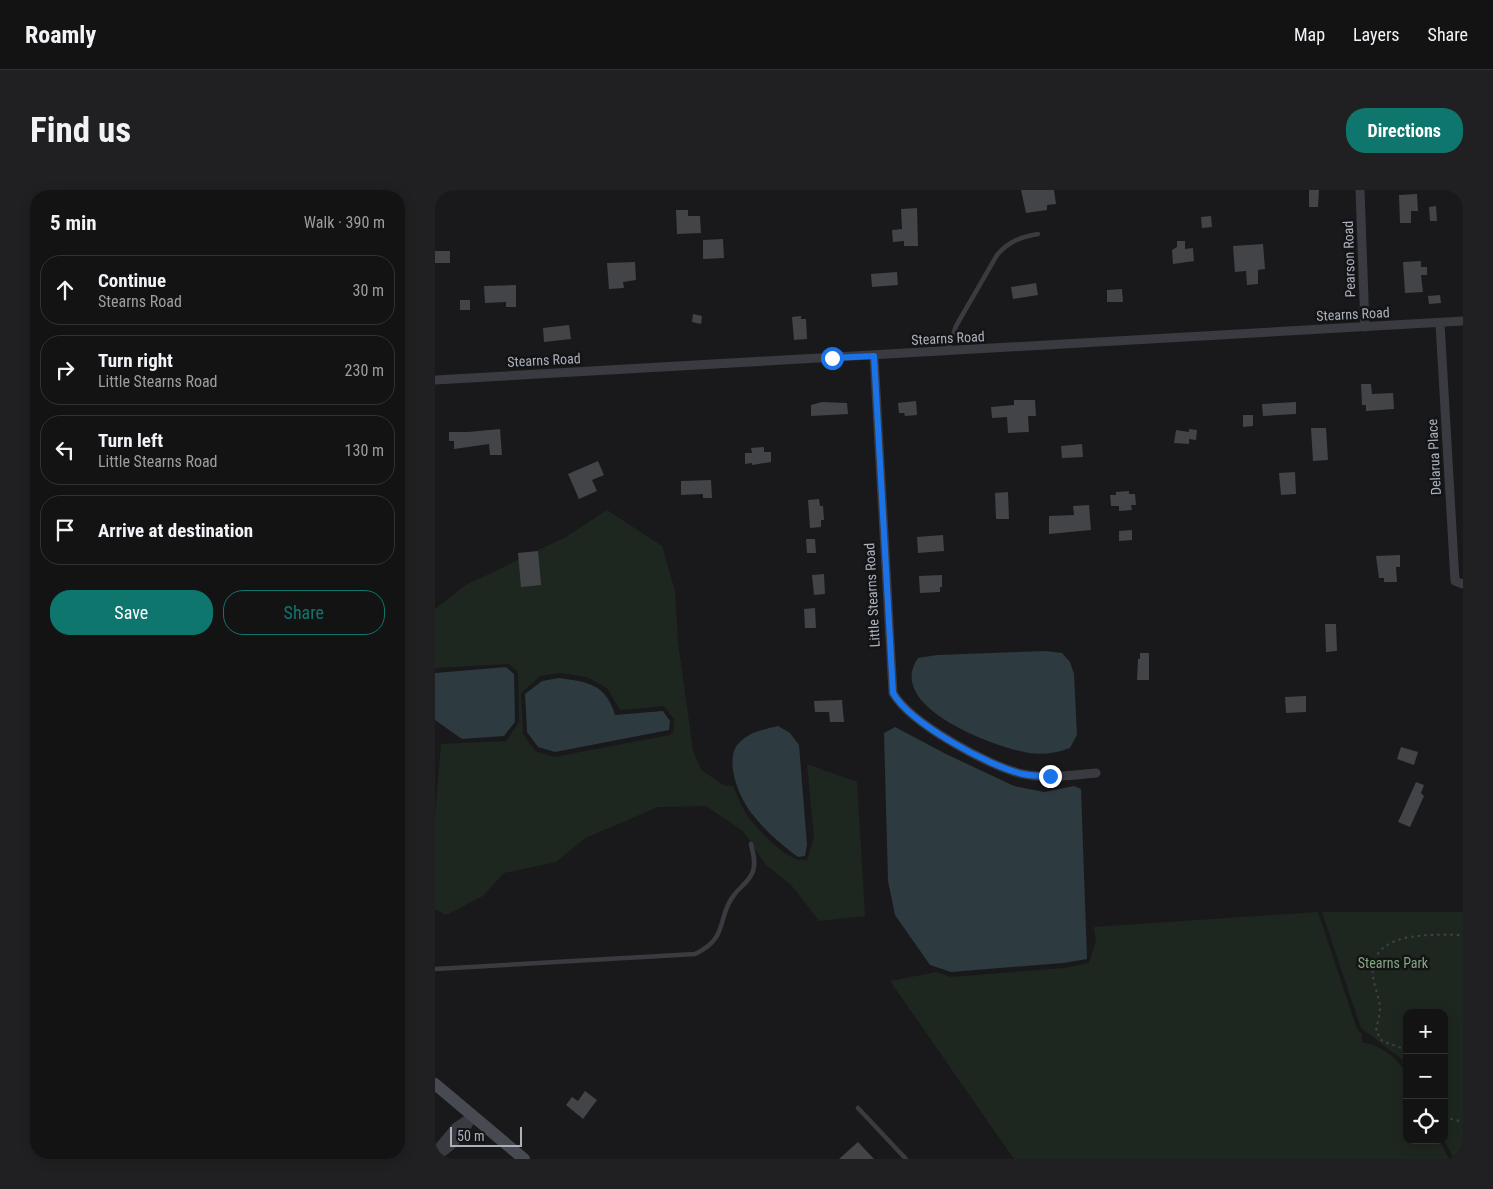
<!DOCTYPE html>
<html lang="en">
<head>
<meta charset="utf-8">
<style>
	:root { --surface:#131314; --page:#202022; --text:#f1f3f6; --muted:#9d9ea0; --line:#323234; --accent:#0f766e }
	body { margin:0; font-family:"Roboto Condensed",sans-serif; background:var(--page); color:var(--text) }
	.controls { position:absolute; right:15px; bottom:15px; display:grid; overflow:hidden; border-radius:10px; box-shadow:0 2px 12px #0003 }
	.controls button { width:45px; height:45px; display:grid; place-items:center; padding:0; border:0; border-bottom:1px solid var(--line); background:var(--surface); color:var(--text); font:25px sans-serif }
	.scale { position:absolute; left:15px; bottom:12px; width:72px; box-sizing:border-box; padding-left:5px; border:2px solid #aab1bc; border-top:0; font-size:14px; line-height:18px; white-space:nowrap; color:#aab1bc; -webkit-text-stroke:4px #141416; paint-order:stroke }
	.stop { position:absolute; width:15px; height:15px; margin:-11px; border:4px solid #1a73e8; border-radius:50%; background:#fff }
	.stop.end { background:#1a73e8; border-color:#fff; box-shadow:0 1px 5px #0008 }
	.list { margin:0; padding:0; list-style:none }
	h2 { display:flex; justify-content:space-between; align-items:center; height:65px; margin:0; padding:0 20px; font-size:21px }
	h2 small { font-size:16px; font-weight:400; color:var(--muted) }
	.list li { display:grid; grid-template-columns:32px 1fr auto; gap:15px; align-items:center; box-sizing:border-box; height:70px; margin:0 10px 10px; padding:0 10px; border:1px solid var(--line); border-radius:20px }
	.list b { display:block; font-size:19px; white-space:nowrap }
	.list p { margin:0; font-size:16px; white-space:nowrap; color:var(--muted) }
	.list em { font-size:16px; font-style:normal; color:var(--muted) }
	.actions { display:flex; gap:10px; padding:15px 20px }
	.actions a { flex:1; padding:11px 0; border:1px solid var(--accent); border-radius:20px; text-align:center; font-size:18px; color:var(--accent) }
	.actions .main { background:var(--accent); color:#fff }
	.icon { flex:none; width:28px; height:28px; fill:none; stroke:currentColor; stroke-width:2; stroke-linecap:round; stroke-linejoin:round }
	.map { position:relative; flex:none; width:1028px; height:969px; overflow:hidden; border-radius:20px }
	header { display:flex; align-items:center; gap:30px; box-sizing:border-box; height:70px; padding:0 25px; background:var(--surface); border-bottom:1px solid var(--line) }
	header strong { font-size:24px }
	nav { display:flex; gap:28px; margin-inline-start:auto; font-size:18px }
	.intro { display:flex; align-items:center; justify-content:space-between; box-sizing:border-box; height:120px; padding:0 30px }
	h1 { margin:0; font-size:35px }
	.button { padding:12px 22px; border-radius:20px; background:var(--accent); color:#fff; font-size:18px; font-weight:700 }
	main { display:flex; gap:30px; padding:0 30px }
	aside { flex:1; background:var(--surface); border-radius:20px; box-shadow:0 2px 12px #0003 }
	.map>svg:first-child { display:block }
	.green { fill:#1e271f; fill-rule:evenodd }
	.water { fill:#2d3a40 }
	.building { fill:#434448 }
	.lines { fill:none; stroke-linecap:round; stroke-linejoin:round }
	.path { stroke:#3f4248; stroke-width:2; stroke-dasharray:2.5 4; stroke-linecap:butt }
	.lane { stroke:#393b40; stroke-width:4.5 }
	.street { stroke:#393b40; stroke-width:9 }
	.secondary { stroke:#474a51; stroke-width:12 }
	.route { stroke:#1a73e8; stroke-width:6 }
	.labels { text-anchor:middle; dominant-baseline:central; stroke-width:5; stroke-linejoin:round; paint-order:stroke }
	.street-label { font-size:14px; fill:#aab1bc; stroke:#141416 }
	.park-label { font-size:14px; fill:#81a880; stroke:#141416 }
</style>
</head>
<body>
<header>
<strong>Roamly</strong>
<nav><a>Map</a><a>Layers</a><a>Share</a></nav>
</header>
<div class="intro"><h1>Find us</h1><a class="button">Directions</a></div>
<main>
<aside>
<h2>5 min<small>Walk · 390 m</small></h2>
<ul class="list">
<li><svg class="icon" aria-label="ahead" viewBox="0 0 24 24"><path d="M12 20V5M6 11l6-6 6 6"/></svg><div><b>Continue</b><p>Stearns Road</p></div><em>30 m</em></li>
<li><svg class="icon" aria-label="right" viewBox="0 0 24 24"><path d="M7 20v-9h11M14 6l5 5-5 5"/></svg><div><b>Turn right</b><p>Little Stearns Road</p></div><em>230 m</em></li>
<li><svg class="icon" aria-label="left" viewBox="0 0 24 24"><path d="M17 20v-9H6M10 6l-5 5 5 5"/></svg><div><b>Turn left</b><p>Little Stearns Road</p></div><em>130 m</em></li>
<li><svg class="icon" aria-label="arrive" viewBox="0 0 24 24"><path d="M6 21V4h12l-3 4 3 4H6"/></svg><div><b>Arrive at destination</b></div></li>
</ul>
<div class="actions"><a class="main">Save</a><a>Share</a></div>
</aside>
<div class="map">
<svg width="1028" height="969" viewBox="0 0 1028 969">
	<rect width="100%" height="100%" fill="#19191b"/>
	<path class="green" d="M172,320l55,36 13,45 3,51 15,109 8,19 24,16h8c5,10 9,23 16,32 13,15 38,45 58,42l7,-22 -7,-74 50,18 8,134 -46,5 -27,-35 -27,-22 -22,-33 -37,-25 -48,1 -73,31 -29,24 -52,11 -21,23 -37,19 -11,-6v-93l6,-72 65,-3 13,-19 -1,-50 -9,-8 -74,4v-59l31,-24 100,-48zM124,483l28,4 20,11 13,22 44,-4 10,13 -1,13 -3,3 -116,22 -19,-6 -12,-17 -2,-41 19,-17z
		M883,722l39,117 5,5v8c17,3 39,16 45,35 3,13 0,47 0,63h32l10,19h-435l-124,-178 47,-9 14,5 113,-9 25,-5 7,-22 -2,-14z
		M887,722h141v247h-9l-10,-19v-127h-37v55l-4,-8 -42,-32z"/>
	<path class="water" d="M610,461l17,2 8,9 4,12 3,61 -7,13c-13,5 -27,7 -41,5 -34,-6 -145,-46 -111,-95l19,-3z
		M71,477l8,7 1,48 -11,14 -42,3 -27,-19v-47z
		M124,488c29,4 47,6 56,37l48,-4 7,10 -1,9 -114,22 -17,-5 -11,-15 -2,-38 17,-13z
		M343,536l12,7 9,12 8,100 -2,11 -7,1c-16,-12 -33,-26 -45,-42 -13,-15 -31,-57 -13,-73 9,-10 26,-13 38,-16z
		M460,537l51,27 68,32 30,6 30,-6 7,3 6,170 -24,4 -112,9 -21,-7 -35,-50 -7,-34 -4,-148z"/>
	<path class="building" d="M586,0h33l2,14 -9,1v5l-21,3z
		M874,0h10l-1,17h-9z
		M982,4l1,17h-7v12h-11l-1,-28z
		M1001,16l1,15h-7l-1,-14z
		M482,18l1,38h-14v-5l-11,1 -1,-12 10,-1 -1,-20z
		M241,20h12v6h12l1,17 -24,1z
		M776,26l1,11 -10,1 -1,-11z
		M288,49l1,19 -21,1v-19z
		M742,51h8v8l8,-1 1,13 -21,3 -1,-14 5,-3z
		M828,54l2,25 -7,1v14l-11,1 -1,-14 -11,1 -2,-26z
		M0,61h15v12h-15z
		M986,71v6h6v8h-6l2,17 -18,1 -2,-31z
		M200,72l1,18 -13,2 1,6 -15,1 -2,-26z
		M462,82l1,13 -26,2 -1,-13z
		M601,93l2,12 -25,4 -2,-12z
		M81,95v22h-10v-5l-21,1 -1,-17z
		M687,99l1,13h-16v-12z
		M1005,105l1,8 -12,1 -1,-8z
		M25,110h10v10h-10z
		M258,124l9,2 -1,8 -9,-2z
		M366,126v3h5l1,20 -13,1 -2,-23z
		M134,135l2,14 -27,3 -1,-14z
		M926,194h10l1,10 21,-1 1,16 -28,2v-6h-4z
		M579,210h21l1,16h-8l1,16 -21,1 -1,-16 -15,1 -1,-11 23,-2z
		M481,211l1,14 -12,1 -1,-3h-5l-1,-10z
		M387,212l25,1 1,11 -37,2v-11z
		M861,212v12l-33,2 -1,-12z
		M808,225h10v11l-10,1z
		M876,238h15l2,32 -15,1z
		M65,239l2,26h-12l-1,-11 -35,5v-8h-5v-9h19z
		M754,239l8,1 -1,10 -7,-1v5l-15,-1 2,-13 13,2z
		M647,254l1,13 -21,1 -1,-12z
		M329,257v5h7v10l-19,3v-2l-7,1v-11h7l-1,-5z
		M163,271l6,14 -12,5 5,11 -18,8 -11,-25z
		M860,282l1,22 -15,1 -2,-22z
		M276,290l1,18h-9v-4l-22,1v-14z
		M694,301v3h6l1,11h-5l1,5 -13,1v-5h-8l-1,-11h6v-3z
		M573,302l1,27h-13l-1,-26z
		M384,309l1,7h3l1,14h-3v7l-11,1 -2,-28z
		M654,315l2,25 -42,4v-18l25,-1 -1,-9z
		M697,340v10l-13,1v-10z
		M508,345l1,16 -26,2 -1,-16z
		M371,349h9l1,14h-9z
		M103,361l3,34 -20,2 -3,-34z
		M965,365v12h-4l1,15h-13v-4h-5l-3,-22z
		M389,384l1,20 -11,1 -2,-20z
		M507,385v12h-2v5l-20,1 -1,-17z
		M380,418l1,20h-11l-1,-19z
		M890,434h11l1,27 -11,1z
		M705,463h9v27h-12l1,-21h2z
		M871,506v16l-20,1 -1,-16z
		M407,510l2,22h-14l-1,-10h-14l-1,-11z
		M966,557l17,5 -4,13 -17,-6z
		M981,592l8,3 -3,8 3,3 -14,31 -12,-5z
		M150,901l12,9 -14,19 -17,-14 6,-8 6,4z
		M423,952l16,17h-35z"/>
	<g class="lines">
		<path class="path" d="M972,860l-25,-9 -6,-10c1,-7 4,-16 4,-23 -1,-14 -9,-27 -7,-42 6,-36 63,-31 90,-31
			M1009,927l19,5"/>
		<path class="lane" d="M513,160l8,-24 41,-71c12,-14 24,-18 41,-21
			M0,779l260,-15c35,-17 21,-36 39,-59 6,-8 16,-14 19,-24 3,-9 0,-18 -2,-27
			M423,918l48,51"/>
		<path class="street" d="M925,0l5,137
			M1005,133l15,258 8,3
			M439,166l19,337c17,30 97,74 130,81 24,5 49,1 73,-1
			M0,190l1028,-59
			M0,962l21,-25 15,-10
			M0,967c18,-10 28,-23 38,-41"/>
		<path class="secondary" d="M0,894l89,75"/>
	</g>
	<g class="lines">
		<path class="route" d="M397,168l42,-2 19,337c17,30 95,73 130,81 8,2 18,2 27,2"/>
	</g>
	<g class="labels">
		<g class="street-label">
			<text transform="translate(914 69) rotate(-92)">Pearson Road</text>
			<text transform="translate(918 124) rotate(-3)">Stearns Road</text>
			<text transform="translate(513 148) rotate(-3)">Stearns Road</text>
			<text transform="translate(109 170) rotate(-3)">Stearns Road</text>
			<text transform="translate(999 267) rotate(-93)">Delarua Place</text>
			<text transform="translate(437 405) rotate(-93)">Little Stearns Road</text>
		</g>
		<g class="park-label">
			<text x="958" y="773">Stearns Park</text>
		</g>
	</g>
</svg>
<div class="controls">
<button>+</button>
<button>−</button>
<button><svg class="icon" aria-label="locate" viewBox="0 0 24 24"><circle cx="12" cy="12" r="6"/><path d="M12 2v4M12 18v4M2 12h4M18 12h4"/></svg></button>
</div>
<div class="scale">50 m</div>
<div class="stop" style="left:397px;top:168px"></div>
<div class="stop end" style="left:615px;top:586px"></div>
</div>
</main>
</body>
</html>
